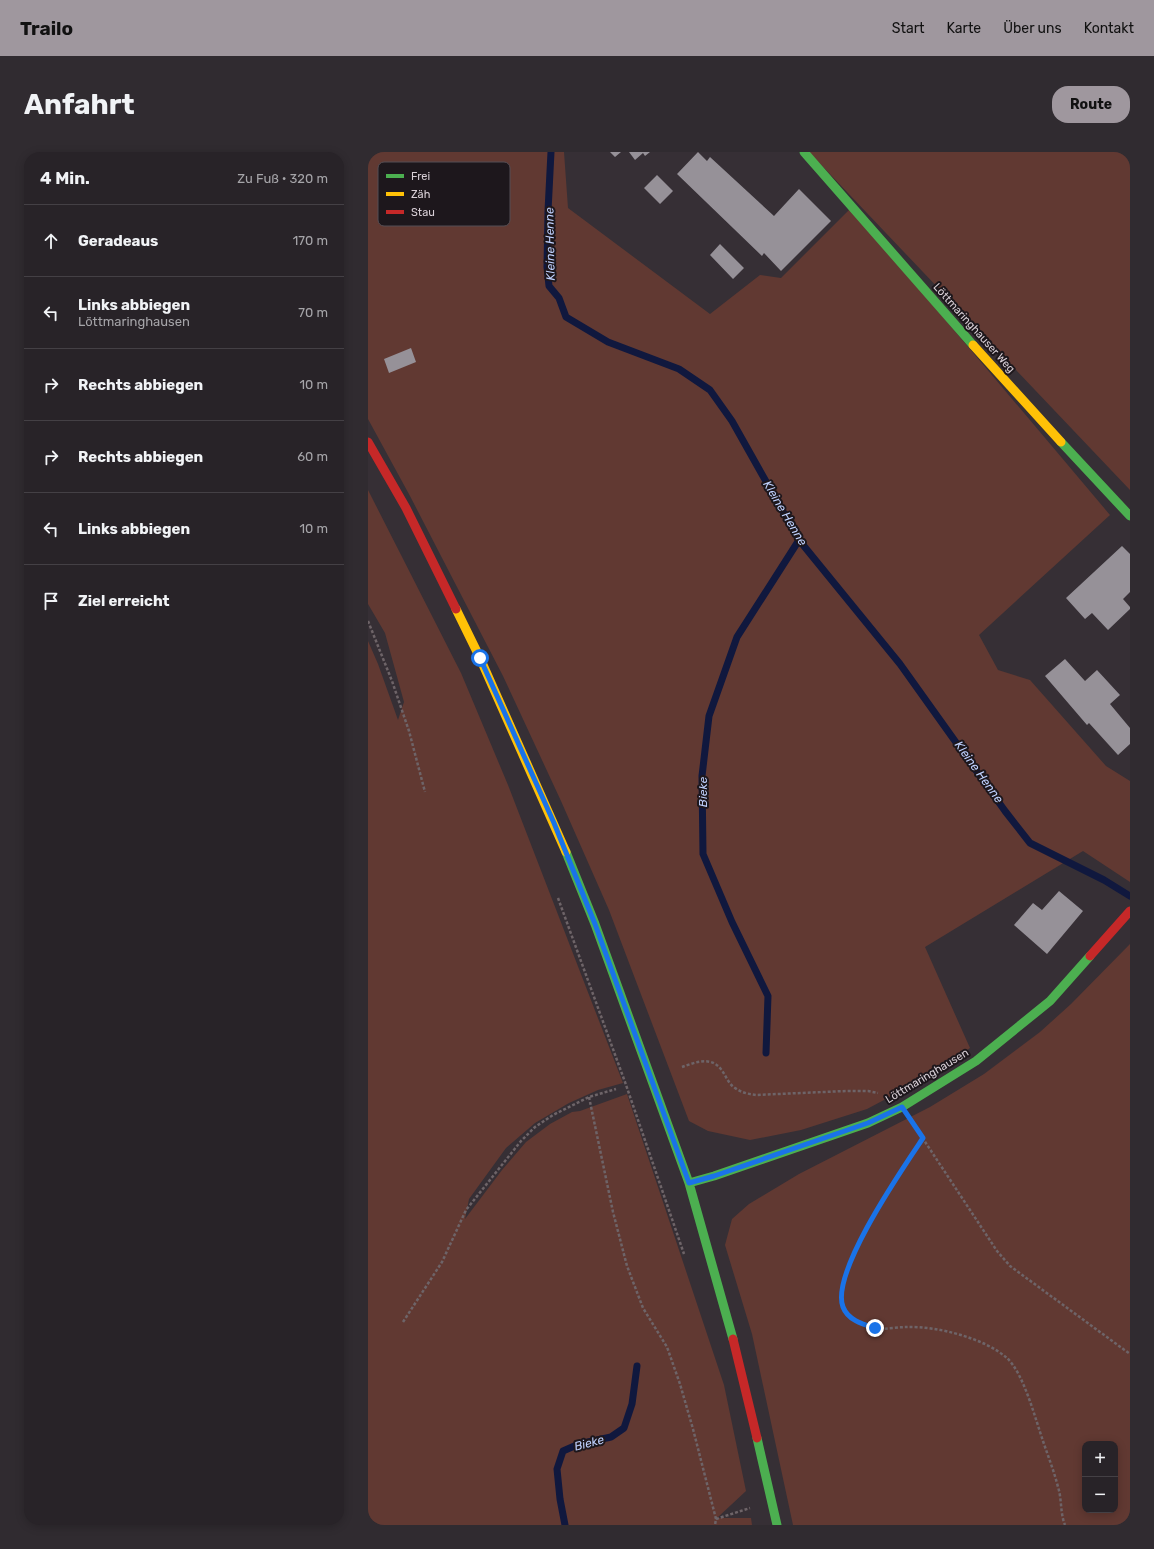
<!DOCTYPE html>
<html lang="de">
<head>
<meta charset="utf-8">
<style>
	:root { --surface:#282328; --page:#302b30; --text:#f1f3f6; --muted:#a5a4a8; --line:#444045; --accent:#9f979e }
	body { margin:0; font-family:Rubik,sans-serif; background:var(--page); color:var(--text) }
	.controls { position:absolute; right:12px; bottom:12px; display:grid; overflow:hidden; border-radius:8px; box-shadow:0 2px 10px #0003 }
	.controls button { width:36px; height:36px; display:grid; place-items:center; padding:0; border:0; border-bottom:1px solid var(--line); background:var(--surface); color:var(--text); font:20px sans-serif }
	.stop { position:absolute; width:12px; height:12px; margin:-9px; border:3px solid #1a73e8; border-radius:50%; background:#fff }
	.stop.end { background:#1a73e8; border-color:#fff; box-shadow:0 1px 4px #0008 }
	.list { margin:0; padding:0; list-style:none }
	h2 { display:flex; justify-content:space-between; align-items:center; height:52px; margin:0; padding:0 16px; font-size:17px }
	h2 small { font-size:13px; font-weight:400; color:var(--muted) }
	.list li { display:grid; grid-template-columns:26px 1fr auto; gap:12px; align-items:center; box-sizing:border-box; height:72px; padding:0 16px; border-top:1px solid var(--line) }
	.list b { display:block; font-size:15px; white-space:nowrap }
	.list p { margin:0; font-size:13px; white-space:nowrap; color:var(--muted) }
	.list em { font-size:13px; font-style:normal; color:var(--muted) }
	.icon { flex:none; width:22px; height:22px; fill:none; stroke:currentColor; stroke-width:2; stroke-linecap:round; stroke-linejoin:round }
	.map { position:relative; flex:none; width:762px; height:1373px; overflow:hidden; border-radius:16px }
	header { display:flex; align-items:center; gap:24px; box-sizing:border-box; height:56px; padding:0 20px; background:var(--accent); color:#111 }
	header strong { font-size:19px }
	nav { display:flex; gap:22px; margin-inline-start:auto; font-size:14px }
	.intro { display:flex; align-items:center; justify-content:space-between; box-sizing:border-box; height:96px; padding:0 24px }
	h1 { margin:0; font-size:28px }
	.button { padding:10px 18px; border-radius:16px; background:var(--accent); color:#111; font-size:14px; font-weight:700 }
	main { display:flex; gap:24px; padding:0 24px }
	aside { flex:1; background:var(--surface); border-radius:16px; box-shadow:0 2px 10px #0003 }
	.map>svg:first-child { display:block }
	.green { fill:#613932; fill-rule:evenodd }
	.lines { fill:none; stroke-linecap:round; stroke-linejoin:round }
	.stream { stroke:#10183e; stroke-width:7 }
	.building { fill:#969198 }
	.path { stroke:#6e6468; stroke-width:2.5; stroke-dasharray:3 2; stroke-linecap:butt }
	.fast { stroke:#4caf50; stroke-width:9 }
	.slow { stroke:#ffc107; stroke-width:9 }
	.jam { stroke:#c62828; stroke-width:9 }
	.route { stroke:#1a73e8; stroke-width:5 }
	.labels { text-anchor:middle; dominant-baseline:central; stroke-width:4; stroke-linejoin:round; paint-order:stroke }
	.street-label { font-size:11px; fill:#d8cfd6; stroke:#1d171c }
	.water-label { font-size:12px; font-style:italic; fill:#c0d2ff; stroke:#1d171c }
	.key { fill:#1d171c; stroke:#554e54; stroke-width:1 }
	.key-label { font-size:11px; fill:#d8cfd6 }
</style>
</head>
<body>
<header>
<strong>Trailo</strong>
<nav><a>Start</a><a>Karte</a><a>Über uns</a><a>Kontakt</a></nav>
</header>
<div class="intro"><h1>Anfahrt</h1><a class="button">Route</a></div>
<main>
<aside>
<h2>4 Min.<small>Zu Fuß · 320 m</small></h2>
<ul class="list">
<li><svg class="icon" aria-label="ahead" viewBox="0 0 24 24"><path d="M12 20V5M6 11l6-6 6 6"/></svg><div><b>Geradeaus</b></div><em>170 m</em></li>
<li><svg class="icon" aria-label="left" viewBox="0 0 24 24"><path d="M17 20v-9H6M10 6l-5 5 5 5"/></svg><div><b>Links abbiegen</b><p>Löttmaringhausen</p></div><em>70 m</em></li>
<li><svg class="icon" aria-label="right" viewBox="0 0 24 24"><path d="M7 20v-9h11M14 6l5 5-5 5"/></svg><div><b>Rechts abbiegen</b></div><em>10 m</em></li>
<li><svg class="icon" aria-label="right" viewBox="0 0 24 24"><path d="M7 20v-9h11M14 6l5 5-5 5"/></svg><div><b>Rechts abbiegen</b></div><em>60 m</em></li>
<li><svg class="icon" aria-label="left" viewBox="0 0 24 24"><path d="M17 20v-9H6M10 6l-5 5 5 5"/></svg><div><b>Links abbiegen</b></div><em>10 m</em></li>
<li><svg class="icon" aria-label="arrive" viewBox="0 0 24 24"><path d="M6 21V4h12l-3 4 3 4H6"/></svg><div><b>Ziel erreicht</b></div></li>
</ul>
</aside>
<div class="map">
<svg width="762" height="1373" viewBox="0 0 762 1373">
	<rect width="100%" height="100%" fill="#362f35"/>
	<path class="green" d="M0,0h196l4,56 142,106 50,-39 21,3 70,-70 259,307 -131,120 19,35 32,10 76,86 24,15v101l-47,-31 -158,96 45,101 -37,26 -66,35 -66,21 -51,10 -42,-9 -19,-10 -80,-211 -48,-109 -58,-125 -93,-180 -42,-77z
		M441,0h321v338z
		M0,338l93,183 47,112 115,298 -25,7 -29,13 -34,20 -29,25 -37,51 -4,20 37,-49 24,-28 24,-18 22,-12 8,-1 47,-17 97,291 22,106 -29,27h34l1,7h-384v-884l10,23 20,56 6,-18 -19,-69 -17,-29z
		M762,792v581h-337l-41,-191 -27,-89 7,-26 17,-15 50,-30 131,-67 54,-33 56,-42 31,-28zM717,1292h30v66h-30z"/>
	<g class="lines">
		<path class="stream" d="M183,0l-3,59 -1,56 2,19 10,12 7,19 42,25 71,27 31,21 22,31 67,119 101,124 105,147 25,32 74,37 26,16
			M398,901l2,-57 -36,-74 -29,-68 -1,-78 7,-60 28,-79 62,-97
			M197,1373l-5,-26 -3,-30 6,-18 16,-7 32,-7 13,-9 8,-24 5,-38"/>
	</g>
	<path class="building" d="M242,0h11l-6,5z
		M261,0h21l-5,4 -2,-3 -8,7z
		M330,0l9,9 3,-4 64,59 25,-27 32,32 -50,50 -17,-18 -2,3 -85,-82z
		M289,23l16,16 -13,13 -16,-16z
		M352,92l24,24 -11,11 -23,-24z
		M43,196l5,14 -27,11 -5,-14z
		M754,394l8,8v38l-7,7 7,8v2l-22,21 -16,-17 -7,6 -19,-21z
		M697,507l20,22 12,-11 23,25 -10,9 20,24v16l-12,11 -29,-32 -2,2 -42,-49z
		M691,739l24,20 -36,43 -33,-29 19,-22 9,7z"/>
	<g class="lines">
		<path class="path" d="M0,469l24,60 17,50 16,61
			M190,746l67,184 59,172
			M314,915c11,-4 26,-10 36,-1 7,6 9,17 17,22 7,5 14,6 21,7l90,-4h22l10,2
			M221,945l24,115 14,54 16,42 24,39 13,37 13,45 23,90 -1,6
			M546,973l83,126 13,15 120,88
			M555,986c-20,30 -93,135 -80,169 5,12 19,19 31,21 11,2 23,-1 33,-1 30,-1 77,11 100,31 17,16 28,60 36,83 5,15 11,30 15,46 4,12 2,26 7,38
			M35,1170l39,-60 24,-52 55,-69 14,-14 18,-12 36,-18 27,-8
			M348,1367l34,-11"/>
		<path class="fast" d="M436,0l169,193
			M693,290l69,74
			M198,700l29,72 94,259 44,156
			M321,1031l25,-7 154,-53 34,-16 74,-46 74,-60 40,-45
			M389,1286l20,87"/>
		<path class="slow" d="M605,193l88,97
			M88,457l24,49 86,194"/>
		<path class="jam" d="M0,290l38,66 50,101
			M722,804l40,-45
			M365,1187l24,99"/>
	</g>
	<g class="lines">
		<path class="route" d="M112,506l74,165 41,101 94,259 25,-7 154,-53 34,-16 21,31c-20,30 -93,135 -80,169 5,13 19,17 32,21"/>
	</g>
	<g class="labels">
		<g class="street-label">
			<text transform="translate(606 176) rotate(48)">Löttmaringhauser Weg</text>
			<text transform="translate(559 924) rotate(-31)">Löttmaringhausen</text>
		</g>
		<g class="water-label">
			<text transform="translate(182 92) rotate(-91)">Kleine Henne</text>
			<text transform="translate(417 361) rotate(59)">Kleine Henne</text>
			<text transform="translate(611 620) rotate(54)">Kleine Henne</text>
			<text transform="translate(335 640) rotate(-90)">Bieke</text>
			<text transform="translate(221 1291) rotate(-15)">Bieke</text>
		</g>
	</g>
	<rect x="10" y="10" width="132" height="64" rx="6" class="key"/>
	<rect x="18" y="22" width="18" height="4" fill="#4caf50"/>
	<rect x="18" y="40" width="18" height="4" fill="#ffc107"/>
	<rect x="18" y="58" width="18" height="4" fill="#c62828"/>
	<g class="key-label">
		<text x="43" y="28">Frei</text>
		<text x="43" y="46">Zäh</text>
		<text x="43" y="64">Stau</text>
	</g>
</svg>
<div class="controls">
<button>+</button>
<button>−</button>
</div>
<div class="stop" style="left:112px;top:506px"></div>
<div class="stop end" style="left:507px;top:1176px"></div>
</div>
</main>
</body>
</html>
